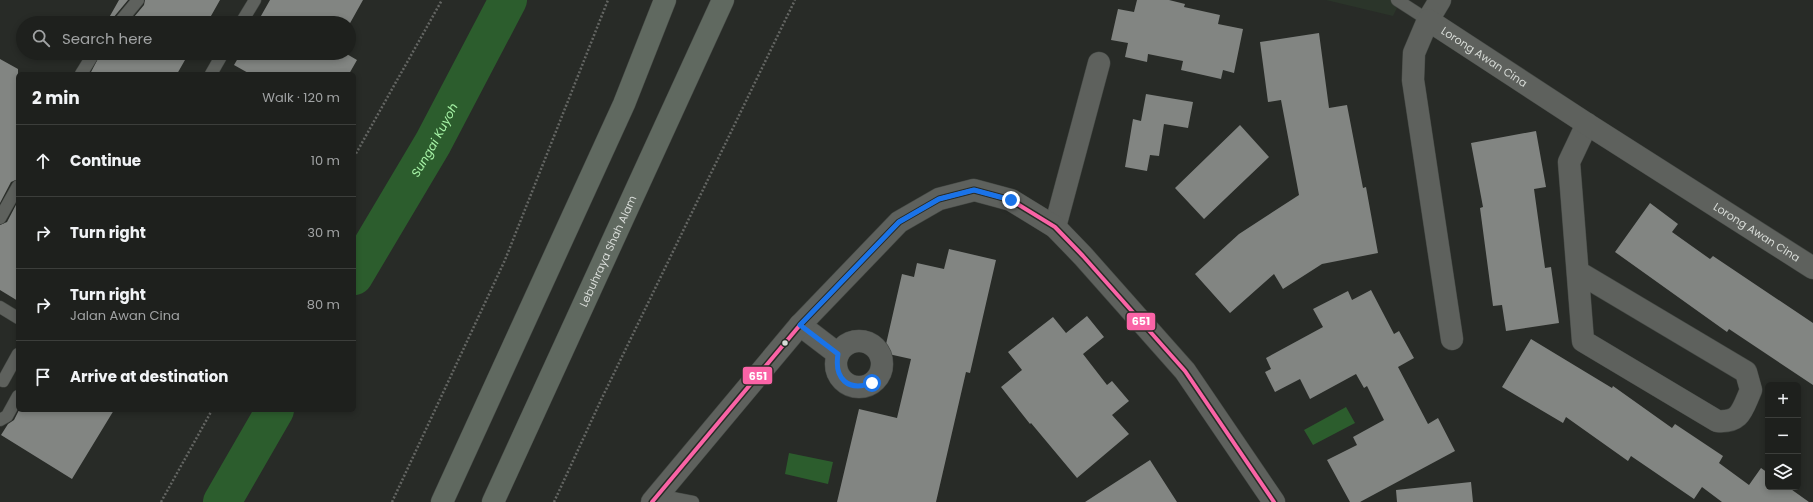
<!DOCTYPE html>
<html lang="en">
<head>
<meta charset="utf-8">
<style>
	:root { --surface:#1e201d; --page:#2b2d2a; --text:#f1f3f6; --muted:#a1a3a4; --line:#3c3e3b }
	body { margin:0; font-family:Poppins,sans-serif; background:var(--page); color:var(--text) }
	.controls { position:absolute; right:12px; bottom:12px; display:grid; overflow:hidden; border-radius:6px; box-shadow:0 2px 6px #0003 }
	.controls button { width:36px; height:36px; display:grid; place-items:center; padding:0; border:0; border-bottom:1px solid var(--line); background:var(--surface); color:var(--text); font:20px sans-serif }
	.stop { position:absolute; width:12px; height:12px; margin:-9px; border:3px solid #1a73e8; border-radius:50%; background:#fff }
	.stop.end { background:#1a73e8; border-color:#fff; box-shadow:0 1px 4px #0008 }
	.list { margin:0; padding:0; list-style:none }
	h2 { display:flex; justify-content:space-between; align-items:center; height:52px; margin:0; padding:0 16px; font-size:17px }
	h2 small { font-size:13px; font-weight:400; color:var(--muted) }
	.list li { display:grid; grid-template-columns:26px 1fr auto; gap:12px; align-items:center; box-sizing:border-box; height:72px; padding:0 16px; border-top:1px solid var(--line) }
	.list b { display:block; font-size:15px; white-space:nowrap }
	.list p { margin:0; font-size:13px; white-space:nowrap; color:var(--muted) }
	.list em { font-size:13px; font-style:normal; color:var(--muted) }
	.icon { flex:none; width:22px; height:22px; fill:none; stroke:currentColor; stroke-width:2; stroke-linecap:round; stroke-linejoin:round }
	.map { position:relative; flex:none; width:1813px; height:502px; overflow:hidden }
	.search { position:absolute; background:var(--surface); box-shadow:0 2px 6px #0003; left:16px; top:16px; width:340px; height:44px; display:flex; align-items:center; gap:10px; box-sizing:border-box; padding:0 14px; border-radius:22px; color:var(--muted); font-size:15px }
	.panel { position:absolute; background:var(--surface); box-shadow:0 2px 6px #0003; left:16px; top:72px; width:340px; height:340px; border-radius:6px }
	.map>svg:first-child { display:block }
	.built { fill:#2b352a }
	.water { fill:#2c5d2d }
	.lines { fill:none; stroke-linecap:round; stroke-linejoin:round }
	.river { stroke:#2c5d2d; stroke-width:38 }
	.building { fill:#828582 }
	.lane-casing { stroke:#444844; stroke-width:13 }
	.street-casing { stroke:#444844; stroke-width:23 }
	.highway-casing { stroke:#444844; stroke-width:23 }
	.path { stroke:#646663; stroke-width:2.5; stroke-dasharray:2 2; stroke-linecap:butt }
	.lane { stroke:#5e615d; stroke-width:12 }
	.street { stroke:#5e615d; stroke-width:22 }
	.highway { stroke:#606960; stroke-width:22 }
	.bus-1-casing { stroke:#272c26; stroke-width:7 }
	.bus-1 { stroke:#fa63a6; stroke-width:4 }
	.route { stroke:#1a73e8; stroke-width:5 }
	.bus-dot { fill:#d7dbd7; stroke:#272c26; stroke-width:1.5 }
	.labels { text-anchor:middle; dominant-baseline:central; stroke-width:4; stroke-linejoin:round; paint-order:stroke }
	.street-label { font-size:11px; fill:#d7dbd7; stroke:#272c26 }
	.water-label { font-size:12px; font-style:italic; fill:#a7f4a7; stroke:#272c26 }
	.line-badge { stroke:#272c26; stroke-width:1.5 }
	.badge-label { font-size:11px; text-anchor:middle; font-weight:bold; fill:#fff }
</style>
</head>
<body>
<div class="map">
<svg width="1813" height="502" viewBox="0 0 1813 502">
	<rect width="100%" height="100%" fill="#282b27"/>
	<path class="built" d="M1326,0h75l-8,16z"/>
	<path class="water" d="M1346,407l9,16 -42,22 -9,-15z
		M789,453l44,9 -5,22 -43,-10z"/>
	<g class="lines">
		<g class="river">
			<path id="s1" d="M354,276l79,-133 75,-143"/>
			<path d="M222,502l53,-92"/>
		</g>
	</g>
	<path class="building" d="M119,0h9l-15,18 -1,5h-6z
		M145,0h75l-13,23h-78l15,-18z
		M270,0h93l-14,25v-2h-92z
		M1137,0h32l16,4 -1,3 36,8 -2,9 25,5 -9,44 -11,-3 -2,9 -40,-9 2,-9 -35,-7 -1,8 -22,-5 3,-14 -17,-3 7,-31 16,3z
		M1319,33l10,75 18,-3 16,83 3,-1 12,66 -56,11 -39,25 -9,-15 -44,39 -35,-39 44,-40 60,-39 -18,-95 -13,2 -8,-60z
		M101,53h88l-12,21h-87z
		M241,53h104l12,7 -8,14h-99l-16,-9z
		M0,59l18,10v110l-7,3 -11,21z
		M1146,94l47,8 -5,26 -24,-4 -5,32 -9,-1 -3,16 -22,-4 8,-48 8,2z
		M1240,125l29,32 -65,62 -29,-31z
		M1536,131l10,56 -12,2 11,79 6,-1 8,56 -53,8 -4,-26 -9,1 -13,-98 3,-1 -12,-64z
		M18,201v100l-18,-11v-65l7,-3z
		M1650,203l28,21 -6,8 38,27 3,-3 100,67v62l-84,-56 -2,3 -112,-80z
		M949,249l47,11 -26,113 -4,-1 -30,130h-99l22,-93 38,9 14,-59 -27,-6 18,-79 12,3 3,-14 27,6z
		M1371,290l23,44 5,-3 15,27 -16,9 30,57 10,-6 17,33 -95,51h-10l-23,-42 30,-15 -4,-8 31,-17 -17,-34 -3,2 -8,-14 -46,25 -10,-20 -25,13 -10,-20 6,-3 -5,-11 57,-31 -10,-18 35,-18 4,9z
		M1087,316l17,21 -21,17 24,31 5,-4 17,20 -17,14 17,19 -52,44 -46,-55 -1,1 -29,-37 21,-17 -14,-18 45,-35 13,16z
		M1531,339l81,49 1,-2 59,42 3,-4 48,32 -4,7 30,22 12,-17 7,5v14h20l21,15h-87l-20,-15 -8,12 -63,-43 -3,5 -62,-44 -3,6 -61,-36z
		M19,410h95l-42,69 -71,-44 7,-11 6,-4z
		M1150,460l27,42h-92z
		M1471,482l2,20h-76l-1,-12z"/>
	<g class="lines">
		<g class="lane-casing">
			<path id="lane" d="M1397,0l31,20
				M119,23l19,-23
				M241,23l14,-23
				M81,74l13,-21
				M211,74l12,-21
				M0,218l18,-32
				M0,307l18,11
				M0,380l3,1 15,-27
				M0,420l7,-4 11,-20
				M657,495l36,7"/>
		</g>
		<g class="street-casing">
			<g id="street">
				<path d="M1428,20l12,-20"/>
				<path d="M1055,227l44,-164"/>
				<path d="M1578,272l168,100 5,18c-9,20 -10,33 -34,31l-134,-80 -14,-179 18,-38"/>
				<path d="M800,325l38,29"/>
				<path id="s2" d="M1452,339l-39,-259 1,-27 14,-33 159,104 226,144"/>
				<circle cx="859" cy="364" r="23"/>
				<path d="M652,502l148,-177 99,-103 40,-23 35,-9 37,10 44,27 28,29 102,115 89,131"/>
			</g>
		</g>
		<g class="highway-casing">
			<g id="highway">
				<path d="M442,502l182,-398 41,-104"/>
				<path id="s3" d="M493,502l230,-502"/>
			</g>
		</g>
		<path class="path" d="M354,157l88,-157
			M161,502l51,-92
			M392,502l113,-242 103,-260
			M554,502l47,-102 194,-400"/>
		<use href="#lane" class="lane"/>
		<use href="#street" class="street"/>
		<use href="#highway" class="highway"/>
		<g class="bus-1-casing">
			<path id="bus-1" d="M652,502l148,-177 99,-103 40,-23 35,-9 37,10 44,27 28,29 102,115 89,131"/>
		</g>
		<use href="#bus-1" class="bus-1"/>
	</g>
	<g class="lines">
		<path class="route" d="M872,383c-24,9 -38,-4 -34,-29l-38,-29 99,-103 40,-23 35,-9 37,10"/>
	</g>
	<circle class="bus-dot" cx="785" cy="343" r="3.5"/>
	<g class="labels">
		<g class="street-label">
			<text stroke="none"><textPath href="#s2" startOffset="392">Lorong Awan Cina</textPath></text>
			<text stroke="none"><textPath href="#s2" startOffset="716">Lorong Awan Cina</textPath></text>
			<text stroke="none"><textPath href="#s3" startOffset="276">Lebuhraya Shah Alam</textPath></text>
		</g>
		<g class="water-label">
			<text stroke="none"><textPath href="#s1" startOffset="158">Sungai Kuyoh</textPath></text>
		</g>
	</g>
	<g class="line-badge">
		<rect x="1126" y="312" width="30" height="19" rx="4" fill="#fa63a6"/>
		<rect x="742" y="366" width="31" height="19" rx="4" fill="#fa63a6"/>
	</g>
	<g class="badge-label">
		<text x="1141" y="325">651</text>
		<text x="758" y="380">651</text>
	</g>
</svg>
<div class="controls">
<button>+</button>
<button>−</button>
<button><svg class="icon" aria-label="layers" viewBox="0 0 24 24"><path d="M12 4l9 5-9 5-9-5zM3 14l9 5 9-5"/></svg></button>
</div>
<div class="stop" style="left:872px;top:383px"></div>
<div class="stop end" style="left:1011px;top:200px"></div>
<div class="search"><svg class="icon" aria-label="search" viewBox="0 0 24 24"><circle cx="10" cy="10" r="6"/><path d="M15 15l6 6"/></svg>Search here</div>
<section class="panel">
<h2>2 min<small>Walk · 120 m</small></h2>
<ul class="list">
<li><svg class="icon" aria-label="ahead" viewBox="0 0 24 24"><path d="M12 20V5M6 11l6-6 6 6"/></svg><div><b>Continue</b></div><em>10 m</em></li>
<li><svg class="icon" aria-label="right" viewBox="0 0 24 24"><path d="M7 20v-9h11M14 6l5 5-5 5"/></svg><div><b>Turn right</b></div><em>30 m</em></li>
<li><svg class="icon" aria-label="right" viewBox="0 0 24 24"><path d="M7 20v-9h11M14 6l5 5-5 5"/></svg><div><b>Turn right</b><p>Jalan Awan Cina</p></div><em>80 m</em></li>
<li><svg class="icon" aria-label="arrive" viewBox="0 0 24 24"><path d="M6 21V4h12l-3 4 3 4H6"/></svg><div><b>Arrive at destination</b></div></li>
</ul>
</section>
</div>
</body>
</html>
